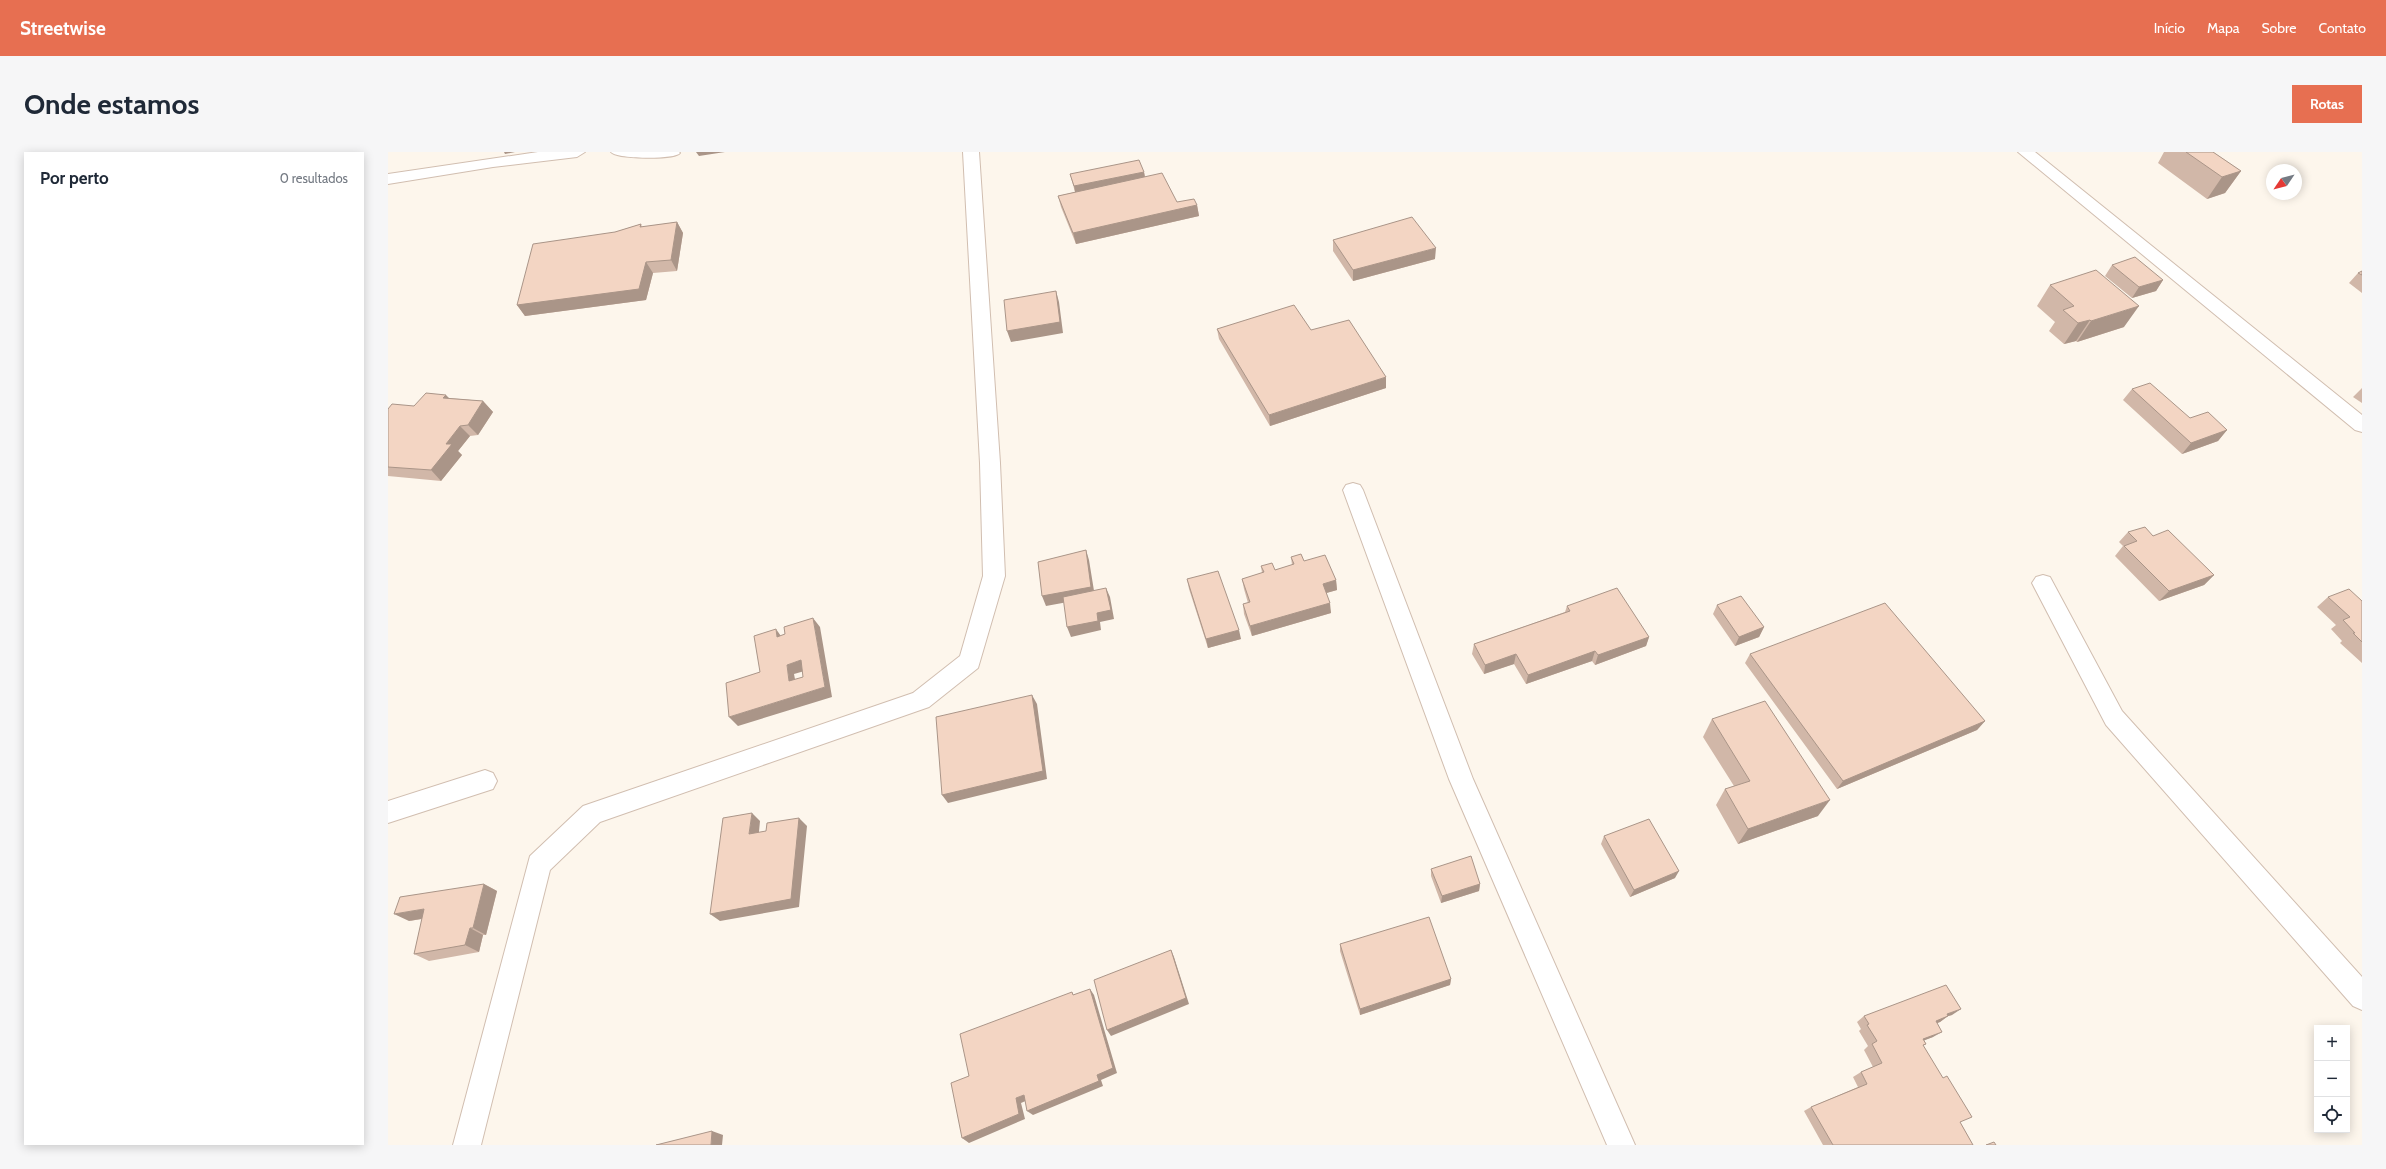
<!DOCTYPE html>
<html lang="pt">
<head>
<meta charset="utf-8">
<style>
	:root { --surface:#fff; --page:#f6f6f7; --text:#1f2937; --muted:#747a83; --line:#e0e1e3; --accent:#e76f51 }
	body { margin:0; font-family:Cabin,sans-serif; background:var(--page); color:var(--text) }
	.controls { position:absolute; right:12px; bottom:12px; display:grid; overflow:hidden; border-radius:0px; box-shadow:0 2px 10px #0003 }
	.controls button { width:36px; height:36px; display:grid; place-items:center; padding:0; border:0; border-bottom:1px solid var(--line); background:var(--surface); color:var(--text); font:20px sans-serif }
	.compass { position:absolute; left:1878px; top:12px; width:36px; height:36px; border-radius:50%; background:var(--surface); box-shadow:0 2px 10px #0003; rotate:235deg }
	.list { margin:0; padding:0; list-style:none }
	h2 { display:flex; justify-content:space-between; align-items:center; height:52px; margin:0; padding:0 16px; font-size:17px }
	h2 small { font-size:13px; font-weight:400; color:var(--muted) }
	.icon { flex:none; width:22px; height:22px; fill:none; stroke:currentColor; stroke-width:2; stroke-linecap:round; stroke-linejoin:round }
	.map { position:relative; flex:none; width:1974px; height:993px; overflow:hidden; border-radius:0px }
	header { display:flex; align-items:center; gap:24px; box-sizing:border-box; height:56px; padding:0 20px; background:var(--accent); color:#fff }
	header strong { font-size:19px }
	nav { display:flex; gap:22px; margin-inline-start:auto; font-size:14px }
	.intro { display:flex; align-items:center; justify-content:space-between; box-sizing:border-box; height:96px; padding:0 24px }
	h1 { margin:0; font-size:28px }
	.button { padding:10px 18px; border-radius:0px; background:var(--accent); color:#fff; font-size:14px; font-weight:700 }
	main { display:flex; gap:24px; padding:0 24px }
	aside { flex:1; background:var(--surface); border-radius:0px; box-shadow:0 2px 10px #0003 }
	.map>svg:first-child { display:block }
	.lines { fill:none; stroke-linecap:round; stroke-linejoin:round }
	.minor-casing { stroke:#d1beb0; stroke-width:2 }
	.minor { fill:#fff; fill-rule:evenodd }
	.wall { fill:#d1b7a8 }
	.shaded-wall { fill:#aa9588 }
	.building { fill:#f3d5c3; stroke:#aa9588; fill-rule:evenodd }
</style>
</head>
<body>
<header>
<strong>Streetwise</strong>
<nav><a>Início</a><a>Mapa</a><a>Sobre</a><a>Contato</a></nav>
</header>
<div class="intro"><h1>Onde estamos</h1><a class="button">Rotas</a></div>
<main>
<aside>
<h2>Por perto<small>0 resultados</small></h2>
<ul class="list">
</ul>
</aside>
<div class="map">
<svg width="1974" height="993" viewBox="0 0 1974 993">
	<rect width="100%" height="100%" fill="#fdf6ec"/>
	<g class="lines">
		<g class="minor-casing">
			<path id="minor" d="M150,0h47l-8,5 -84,10 -105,17v-10z
				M223,0h68l1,1c-5,7 -64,6 -69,-1z
				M575,0h16l21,311 5,113 -27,92 -49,39 -329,115 -50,48 -69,275h-28l77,-289 53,-50 330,-113 47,-37 23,-80 -3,-113z
				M1630,0h17l327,263v17l-7,-2z
				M965,331l7,2 3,5 110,289 162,366h-28l-158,-366 -106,-289 3,-5z
				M1655,423l7,2 72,134 240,266v33l-9,-4 -247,-281 -74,-142 4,-6z
				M97,618l8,3 4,8 -4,8 -105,34v-22z"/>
		</g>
		<use href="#minor" class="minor"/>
	</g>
	<path class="wall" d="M1776,0h49l28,19 -16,22 -18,6 -49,-36z
		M756,20l1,5 32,25 20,3 2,11 -123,28 -15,-37 -3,-11 17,-4 -5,-18z
		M289,70l6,11 -6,38 -24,2 -7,27 -121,16 -8,-11 98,-73 26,-8 1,3z
		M945,88l102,19 -82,22 -20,-30z
		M1724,113l51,15 -7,11 -24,7 -27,-22z
		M1974,119v22l-13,-10 9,-10z
		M1662,133l74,42 -47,15 -1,-1 -12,3 -15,-13 6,-9 -18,-16z
		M829,177l94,1 75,58 -116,38 -51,-87z
		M1974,236v15l-9,-6z
		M1744,237l58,29 37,12 -9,11 -36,13 -59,-54z
		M61,246l34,3 10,11 -15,23 -8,1 -12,15 4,4 -21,26 -53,-5v-67l26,-3z
		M1740,380l86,43 -10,10 -45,16 -44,-45 8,-10 -4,-4z
		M903,405l13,4 32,19 1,10 -11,3 5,20 -79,23 -8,-22 -1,-10 5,-1 -4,-14 -2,-10 20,-6 -1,-7 14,4 17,-5z
		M799,427l54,60 -33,9 -19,-59z
		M1940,445l34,4v62l-22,-20 2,-2 -11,-12 5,-4 -19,-18z
		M1329,453l47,22 -5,10 -24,9 -22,-32z
		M1179,454l82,31 -3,9 -51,19 -3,-4 -66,23 -12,-20 -30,10 -12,-20 2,-10 91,-32z
		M1362,502l235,67 -8,9 -140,59 -92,-126z
		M1324,567l106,97 -80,28 -22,-39 9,-16 9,-3 -31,-49z
		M1216,684l71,42 -45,19 -29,-53z
		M1043,717l49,15 -1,7 -38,12 -10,-27z
		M96,732l13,7 -11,44h-3l-4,17 -50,9 -15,-7 8,-35 -13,2z
		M952,792l111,35 -1,6 -90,30 -20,-64z
		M1564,863l-4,1 -8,6 -3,1 -4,14 -9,3 2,4 -3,2 37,76 13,23h-150l-19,-34 7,-4 47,-20 -5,-10 8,-5 12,-5 -9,-17 4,-4 -9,-15 2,-2 -4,-7 7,-6z"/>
	<path class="shaded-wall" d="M116,0h11l-10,2z
		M308,0h29l-26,4z
		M1853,19l-16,22 -18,6 15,-22z
		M756,20l2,11 -70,14 -2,-11z
		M809,53l2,11 -123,28 -3,-11z
		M289,70l6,11 -6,38 -6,-11z
		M1048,96l-1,11 -82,22v-11z
		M258,110l7,11 -7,27 -121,16 -8,-11z
		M1775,128l-7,11 -24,7 7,-11z
		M668,139l3,11 4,31 -52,9 -4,-11z
		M1751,154l-15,21 -47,15 14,-21z
		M1702,168l-14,21 -12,3 14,-21z
		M998,225v11l-116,38 -1,-11z
		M58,243l10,10 -13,-7z
		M95,249l10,11 -15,23 -10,-10z
		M72,274l10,10 -12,15 4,4 -21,26 -10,-11 15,-26z
		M1839,278l-9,11 -36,13 9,-11z
		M698,398l3,10 6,37 -49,9 -4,-10z
		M1826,423l-10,10 -45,16 10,-10z
		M948,428l1,10 -14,4v-10z
		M718,436l4,9 4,22 -14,3 1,8 -30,7 -4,-10 30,-14z
		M942,451l1,10 -79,23 -2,-10z
		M425,466l7,9 12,70 -94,29 -9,-9 96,-30z
		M1376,475l-5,10 -24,9 4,-9z
		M388,477l7,10 -6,-2z
		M851,478l2,9 -33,9 -2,-9z
		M1261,485l-3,9 -51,19 3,-10z
		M1207,499l-3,10 -66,23 2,-9z
		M1128,502l-2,10 -30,10 1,-9z
		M413,508l7,10 -14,4 3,16 -8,-9 -2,-16z
		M644,543l5,9 10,75 -99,24 -6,-8z
		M1597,569l-8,9 -140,59 6,-8z
		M1442,648l-12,16 -80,28 10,-15z
		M364,661l8,8 -2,21 -9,-8z
		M411,666l8,8 -8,81 -79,14 -10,-7z
		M1291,719l-4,7 -45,19 4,-7z
		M96,732l13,7 -11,44 -13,-7z
		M1092,732l-1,7 -38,12 1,-7z
		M36,757l14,7 -29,5 -15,-7z
		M82,776l13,7 -4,17 -14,-7z
		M783,798l3,7 15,47 -78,32 -4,-6z
		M1063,827l-1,6 -90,30v-6z
		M702,837l4,6 23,78 -16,7 2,6 -70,29 -6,-4 70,-36z
		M1573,857l-9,6 -14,4 9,-5z
		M1560,864l-8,6 -13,5 9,-6z
		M1554,880l-9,5 -18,7 8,-5z
		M636,943l6,4 -9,4 4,16 -56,24 -7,-5 54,-40z
		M324,979l11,4 -1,10h-11z"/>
	<path class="building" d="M1798,0h27l28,19 -19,6z
		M751,8l5,12 -70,14 -4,-12z
		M774,21l15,29 17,-3 3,6 -124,28 -15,-37z
		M1024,65l24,31 -83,22 -20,-30z
		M289,70l-6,38 -25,2 -7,27 -122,16 16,-61 82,-12 26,-8 -1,3z
		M1747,105l28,23 -24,7 -27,-22z
		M1708,118l43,36 -48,15 -1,-1 -12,3 -15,-13 11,-4 -24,-21z
		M1974,119v4l-4,-2z
		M668,139l4,31 -53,9 -3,-31z
		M906,153l17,25 38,-10 37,57 -117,38 -52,-86z
		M1762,231l40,35 18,-6 19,18 -36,13 -59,-54z
		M38,241l20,2 -3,3 40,3 -15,24 -8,1 -14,18h6l-21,26 -43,-3v-58l4,-5 22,2z
		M1757,375l8,9 15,-6 46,45 -45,16 -45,-45 13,-5 -9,-9z
		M698,398l5,37 -49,9 -4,-34z
		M913,402l3,7 21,-6 11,25 -13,4 7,19 -80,23 -7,-22 7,-2 -8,-23 22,-7 -3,-6 11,-3 3,7 19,-6 -3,-7z
		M830,419l21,59 -33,9 -19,-60z
		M718,436l5,22 -14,3 1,8 -31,6 -4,-30z
		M1229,436l32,49 -51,18 -3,-4 -67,24 -12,-21 -31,11 -11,-21 96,-33 -3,-5z
		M1961,437l13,12v41l-9,-9h2l-12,-13 7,-3 -22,-20z
		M1353,444l23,31 -25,10 -22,-32z
		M1497,451l100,118 -142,60 -93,-127z
		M425,466l12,69 -96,30 -3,-34 34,-11 -6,-36 22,-7 1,8 8,-3 -1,-7zM413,508l2,17 -14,4 -2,-16z
		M644,543l11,76 -101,24 -6,-78z
		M1377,549l65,99 -82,29 -23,-40 25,-8 -38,-62z
		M364,661l-3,21 17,-3 1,-8 32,-5 -8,81 -81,15 13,-96z
		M1261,667l30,52 -45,19 -30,-54z
		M1083,704l9,28 -38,12 -11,-27z
		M96,732l-11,44h-3l-5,17 -51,9 10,-45 -30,5 6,-17z
		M1041,765l22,62 -91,30 -20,-65z
		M783,798l15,48 -79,32 -13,-50z
		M1558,833l15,24 -14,5 1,2 -12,5 6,11 -19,7 3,5 -3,1 20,33 4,-2 25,41 -12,5 13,23h-140l-22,-38 56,-23 -6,-12 21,-9 -10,-19 5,-3 -10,-16 2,-1 -5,-8z
		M702,837l23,79 -16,7 2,6 -72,30 -3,-16 -8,3 3,16 -57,24 -11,-55 18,-7 -9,-42 112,-42 1,3z
		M324,979l-1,14h-55z
		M1606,990l2,3h-10z"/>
</svg>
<div class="controls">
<button>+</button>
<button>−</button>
<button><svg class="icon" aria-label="locate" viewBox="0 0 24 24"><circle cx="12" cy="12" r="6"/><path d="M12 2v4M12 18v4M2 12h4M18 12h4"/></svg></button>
</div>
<svg class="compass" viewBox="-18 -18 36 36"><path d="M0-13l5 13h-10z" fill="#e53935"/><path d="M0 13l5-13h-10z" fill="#747a83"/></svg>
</div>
</main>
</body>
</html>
